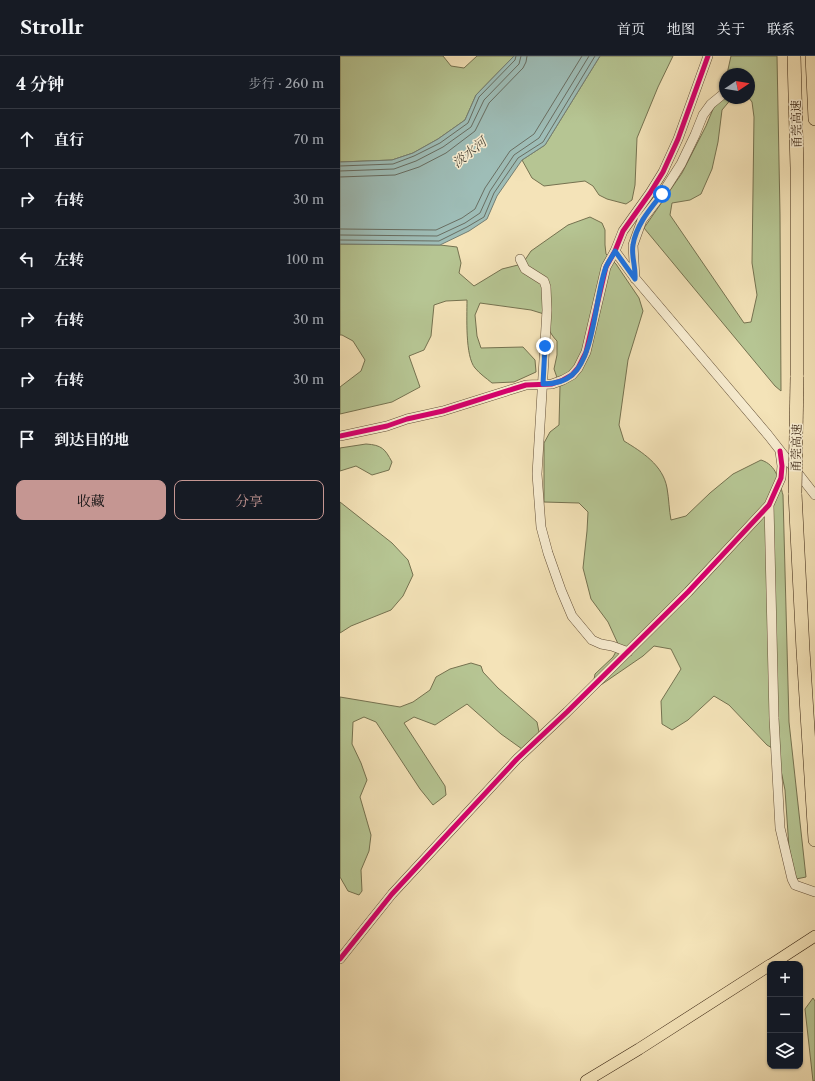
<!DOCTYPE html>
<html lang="zh">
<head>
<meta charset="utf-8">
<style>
	:root { --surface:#171b24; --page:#242831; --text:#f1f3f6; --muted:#9ea1a6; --line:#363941; --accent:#c59692 }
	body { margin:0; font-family:"Libre Caslon Text","Noto Serif SC",serif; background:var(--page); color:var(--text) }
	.controls { position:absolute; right:12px; bottom:12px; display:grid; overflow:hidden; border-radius:8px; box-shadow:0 1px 3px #0004 }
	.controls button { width:36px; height:36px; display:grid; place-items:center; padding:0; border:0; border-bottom:1px solid var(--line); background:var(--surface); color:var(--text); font:20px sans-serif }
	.compass { position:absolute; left:379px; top:12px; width:36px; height:36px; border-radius:50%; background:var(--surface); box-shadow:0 1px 3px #0004; rotate:78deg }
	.stop { position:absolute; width:12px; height:12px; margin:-9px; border:3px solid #1a73e8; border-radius:50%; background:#fff }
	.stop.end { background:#1a73e8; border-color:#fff; box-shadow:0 1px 4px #0008 }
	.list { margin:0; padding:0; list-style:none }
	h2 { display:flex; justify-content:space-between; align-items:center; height:52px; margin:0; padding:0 16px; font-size:17px }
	h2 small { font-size:13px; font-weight:400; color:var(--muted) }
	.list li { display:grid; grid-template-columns:26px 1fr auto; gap:12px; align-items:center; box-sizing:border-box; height:60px; padding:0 16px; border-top:1px solid var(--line) }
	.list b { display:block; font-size:15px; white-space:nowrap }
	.list em { font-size:13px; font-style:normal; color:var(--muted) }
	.actions { display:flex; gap:8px; padding:12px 16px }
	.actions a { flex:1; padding:9px 0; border:1px solid var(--accent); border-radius:8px; text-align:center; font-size:14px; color:var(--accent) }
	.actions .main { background:var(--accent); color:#111 }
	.icon { flex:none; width:22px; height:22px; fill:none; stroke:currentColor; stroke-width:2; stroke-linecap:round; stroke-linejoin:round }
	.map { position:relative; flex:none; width:475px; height:1025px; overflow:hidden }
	header { display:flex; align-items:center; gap:24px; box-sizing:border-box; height:56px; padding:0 20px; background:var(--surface); border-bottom:1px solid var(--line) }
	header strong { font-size:19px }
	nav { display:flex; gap:22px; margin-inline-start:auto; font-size:14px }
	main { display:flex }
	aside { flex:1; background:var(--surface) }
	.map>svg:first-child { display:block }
	.green { fill:#b6c593; stroke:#757250 }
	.water { fill:#9ebdb7; stroke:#747e73 }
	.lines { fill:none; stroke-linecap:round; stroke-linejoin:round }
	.shore { stroke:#696e62; stroke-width:1 }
	.minor-casing { stroke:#645038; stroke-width:10 }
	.major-casing { stroke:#341f0d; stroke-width:12 }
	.highway-casing { stroke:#341f0d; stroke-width:14 }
	.minor { stroke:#f8edd1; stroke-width:9 }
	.major { stroke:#f4e3b8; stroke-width:11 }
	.highway { stroke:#f4e3b8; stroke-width:13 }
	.highway-bridge-casing { stroke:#341f0d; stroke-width:14; stroke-linecap:butt }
	.highway-bridge { stroke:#f4e3b8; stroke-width:13 }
	.cycleway-casing { stroke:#f8edd1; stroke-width:8 }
	.cycleway { stroke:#d6006c; stroke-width:5 }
	.route { stroke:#1a73e8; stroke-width:5 }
	.labels { text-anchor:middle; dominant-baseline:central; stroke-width:3; stroke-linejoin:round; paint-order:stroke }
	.street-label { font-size:12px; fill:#341f0d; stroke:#f8edd1 }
	.water-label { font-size:13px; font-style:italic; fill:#544e40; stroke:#f8edd1 }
</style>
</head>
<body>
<header>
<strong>Strollr</strong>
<nav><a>首页</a><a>地图</a><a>关于</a><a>联系</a></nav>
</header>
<main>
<aside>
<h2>4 分钟<small>步行 · 260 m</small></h2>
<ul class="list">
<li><svg class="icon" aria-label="ahead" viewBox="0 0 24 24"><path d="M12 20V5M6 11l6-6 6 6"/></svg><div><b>直行</b></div><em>70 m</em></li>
<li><svg class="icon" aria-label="right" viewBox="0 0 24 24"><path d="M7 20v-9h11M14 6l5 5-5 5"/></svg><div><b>右转</b></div><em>30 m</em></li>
<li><svg class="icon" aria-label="left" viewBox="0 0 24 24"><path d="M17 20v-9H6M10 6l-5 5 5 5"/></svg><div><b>左转</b></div><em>100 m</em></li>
<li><svg class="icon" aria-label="right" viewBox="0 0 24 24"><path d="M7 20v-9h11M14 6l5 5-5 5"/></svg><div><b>右转</b></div><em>30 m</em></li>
<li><svg class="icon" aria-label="right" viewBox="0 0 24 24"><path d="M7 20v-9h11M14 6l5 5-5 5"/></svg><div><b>右转</b></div><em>30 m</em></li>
<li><svg class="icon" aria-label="arrive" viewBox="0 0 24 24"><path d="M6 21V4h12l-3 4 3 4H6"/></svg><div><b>到达目的地</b></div></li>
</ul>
<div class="actions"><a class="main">收藏</a><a>分享</a></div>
</aside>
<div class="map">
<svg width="475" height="1025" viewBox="0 0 475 1025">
	<rect width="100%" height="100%" fill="#f4e3b8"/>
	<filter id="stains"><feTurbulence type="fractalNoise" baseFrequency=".005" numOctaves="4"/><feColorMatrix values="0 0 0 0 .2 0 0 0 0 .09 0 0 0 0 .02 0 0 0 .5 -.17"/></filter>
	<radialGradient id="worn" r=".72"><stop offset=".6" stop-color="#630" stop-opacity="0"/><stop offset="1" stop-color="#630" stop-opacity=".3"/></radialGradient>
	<path class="green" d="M0,0h103l8,10 13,2 13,-12h37l-38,39 -11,25 -27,19 -25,14 -21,7 -52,2z
		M260,0h73l-15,31 -21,51 -2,47 -3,15 -6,4 -19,-5 -8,-4 -6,-9 -8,-5 -41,5 -12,-8 -10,-18 23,-15z
		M391,0h46l3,158 1,177 -6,-5 -131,-158 38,-55 24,-47 19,-46v18h7l-10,12 -4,32 -6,27 -11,25 -11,6 -18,3 -2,12 74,108 7,-1 6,-27 -5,-32 2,-146 -2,-15 -3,-4v-24h-22z
		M250,161l12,6 3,7v15l1,9 10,10 23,34 4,13 -15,49 -9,65 5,16c18,11 39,24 43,47 2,11 2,22 4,32l15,-4 24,-23 23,-19 28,-14c16,5 18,21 22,35l6,227 17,155 -10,2 -7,-31 -4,-58 -8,-39 -10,-6 -38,-40 -15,-9 -26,24 -16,10 -10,-6 -1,-23 20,-32 -10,-20 -17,-3 -11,10 -51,35 3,-17 18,-17 6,-11 -11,-24 -17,-23 -8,-31 4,-37 1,-19 -9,-9 -35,-1v-59l6,-11 9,-7 1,-39 -6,-17 3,-14v-14c-8,-8 -10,-16 -13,-27l-13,-4 -51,-7 -5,12 2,21 4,12 42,-1 12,13 1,12 -22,10 -22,1c-6,-5 -12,-9 -17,-15 -10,-12 -8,-51 -8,-68l-21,1 -12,4 -3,31 -7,14 -15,6 11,31 -28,15 -52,12v-27l21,-16 4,-11 -12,-19 -11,-6h-2v-91l100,1 17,2 4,16 -2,10 15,13 28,-17 16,-4 7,-5 6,-9 37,-26z
		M26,388c16,1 19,5 26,18l-3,8 -17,5 -16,-9 -16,5v-23z
		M0,446l52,41 16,17 5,15 -10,21 -12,14 -40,16 -11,7z
		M131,607l10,3 2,6 15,16 39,34 2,10 -17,17 -21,-15 -34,-30 -32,21 -21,-8 -10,6 41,63 1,9 -13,10 -13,-16 -44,-67 -12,-5 -11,5 -1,22 9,19 6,17 -7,17 11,38 -2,16 -8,19 1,21 -3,4 -11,-4 -8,-14v-180l60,10 13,-5 17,-12 6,-13 14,-8z
		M473,942l2,3v80h-2l-8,-72z"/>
	<path class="water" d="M174,0h86l-55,89 -23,15 -25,36 -10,23 -18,12 -29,14 -100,-1v-82l52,-2 21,-7 25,-14 27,-19 11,-25z"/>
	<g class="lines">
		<path class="shore" d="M0,110l53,-2 21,-8 26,-13 28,-20 11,-26 36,-37 1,-4
			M0,115l54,-2 22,-8 27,-14 28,-20 13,-27 35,-36 2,-8
			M0,121l55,-2 24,-8 27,-14 29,-22 14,-28 34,-35 3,-6 1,-6
			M0,173l96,1 26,-12 13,-9 10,-21 25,-37 24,-17 48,-78
			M0,179l97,1 28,-13 15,-10 10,-22 24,-36 25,-17 50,-82
			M0,184l99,1 28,-14 17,-10 10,-24 24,-35 25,-16 52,-86"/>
		<g class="minor-casing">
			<path id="minor" d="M275,195l19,26 134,158 47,60
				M180,203l5,10 19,12 2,6 1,23 -10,164 4,53 7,26 13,37 11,26 20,24 9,4 11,2 16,6
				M295,223l-2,-34 9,-25 20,-26 19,-30 14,-29 8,-20 8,-11 11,-9
				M0,380l47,-10 20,-7 36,-8 70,-22 13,-4 26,-1 11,-4 9,-5 6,-7 8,-16 20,-85 9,-16 8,-20 27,-38 13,-21 15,-33 30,-83
				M429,449l5,213 6,110 12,51 3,6 20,7
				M0,903l52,-65 125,-135 50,-47 121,-120 81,-87 12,-27 1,-12 -2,-15"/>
		</g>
		<g class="major-casing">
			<path id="major" d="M432,908l43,-28
				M246,1025l53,-32 131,-84"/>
		</g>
		<g class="highway-casing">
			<path id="highway" d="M454,0l3,112v209
				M472,0l3,63
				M455,437l8,157 12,190"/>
		</g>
		<use href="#minor" class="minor"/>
		<use href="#major" class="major"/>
		<use href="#highway" class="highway"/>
		<g class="highway-bridge-casing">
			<path id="highway-bridge" d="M455,437l2,-116"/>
		</g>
		<use href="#highway-bridge" class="highway-bridge"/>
		<g class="cycleway-casing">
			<path id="cycleway" d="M0,380l47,-10 20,-7 36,-8 70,-22 13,-4 26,-1 11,-4 9,-5 6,-7 8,-16 20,-85 9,-16 8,-20 27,-38 13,-21 15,-33 30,-83
				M0,903l52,-65 125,-135 50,-47 121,-120 81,-87 12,-27 1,-12 -2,-15"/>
		</g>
		<use href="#cycleway" class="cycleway"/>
	</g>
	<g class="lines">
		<path class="route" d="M205,290l-2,38c10,0 21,-2 29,-9 23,-19 23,-80 34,-108 2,-5 6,-10 9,-16l20,28c1,-12 -4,-23 -2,-34 3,-20 17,-36 29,-51"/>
	</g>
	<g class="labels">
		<g class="street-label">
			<text transform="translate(456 68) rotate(-91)">甬莞高速</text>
			<text transform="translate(456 392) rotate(-89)">甬莞高速</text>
		</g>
		<g class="water-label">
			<text transform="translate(129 96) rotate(-39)">淡水河</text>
		</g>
	</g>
	<rect width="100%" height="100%" filter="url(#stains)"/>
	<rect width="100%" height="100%" fill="url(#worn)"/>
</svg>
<div class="controls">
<button>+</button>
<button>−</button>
<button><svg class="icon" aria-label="layers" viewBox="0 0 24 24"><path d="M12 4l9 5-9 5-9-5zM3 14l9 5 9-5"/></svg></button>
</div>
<svg class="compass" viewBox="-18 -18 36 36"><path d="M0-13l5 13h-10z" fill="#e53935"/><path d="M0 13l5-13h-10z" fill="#9ea1a6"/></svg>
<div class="stop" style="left:322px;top:138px"></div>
<div class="stop end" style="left:205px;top:290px"></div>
</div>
</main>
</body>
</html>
